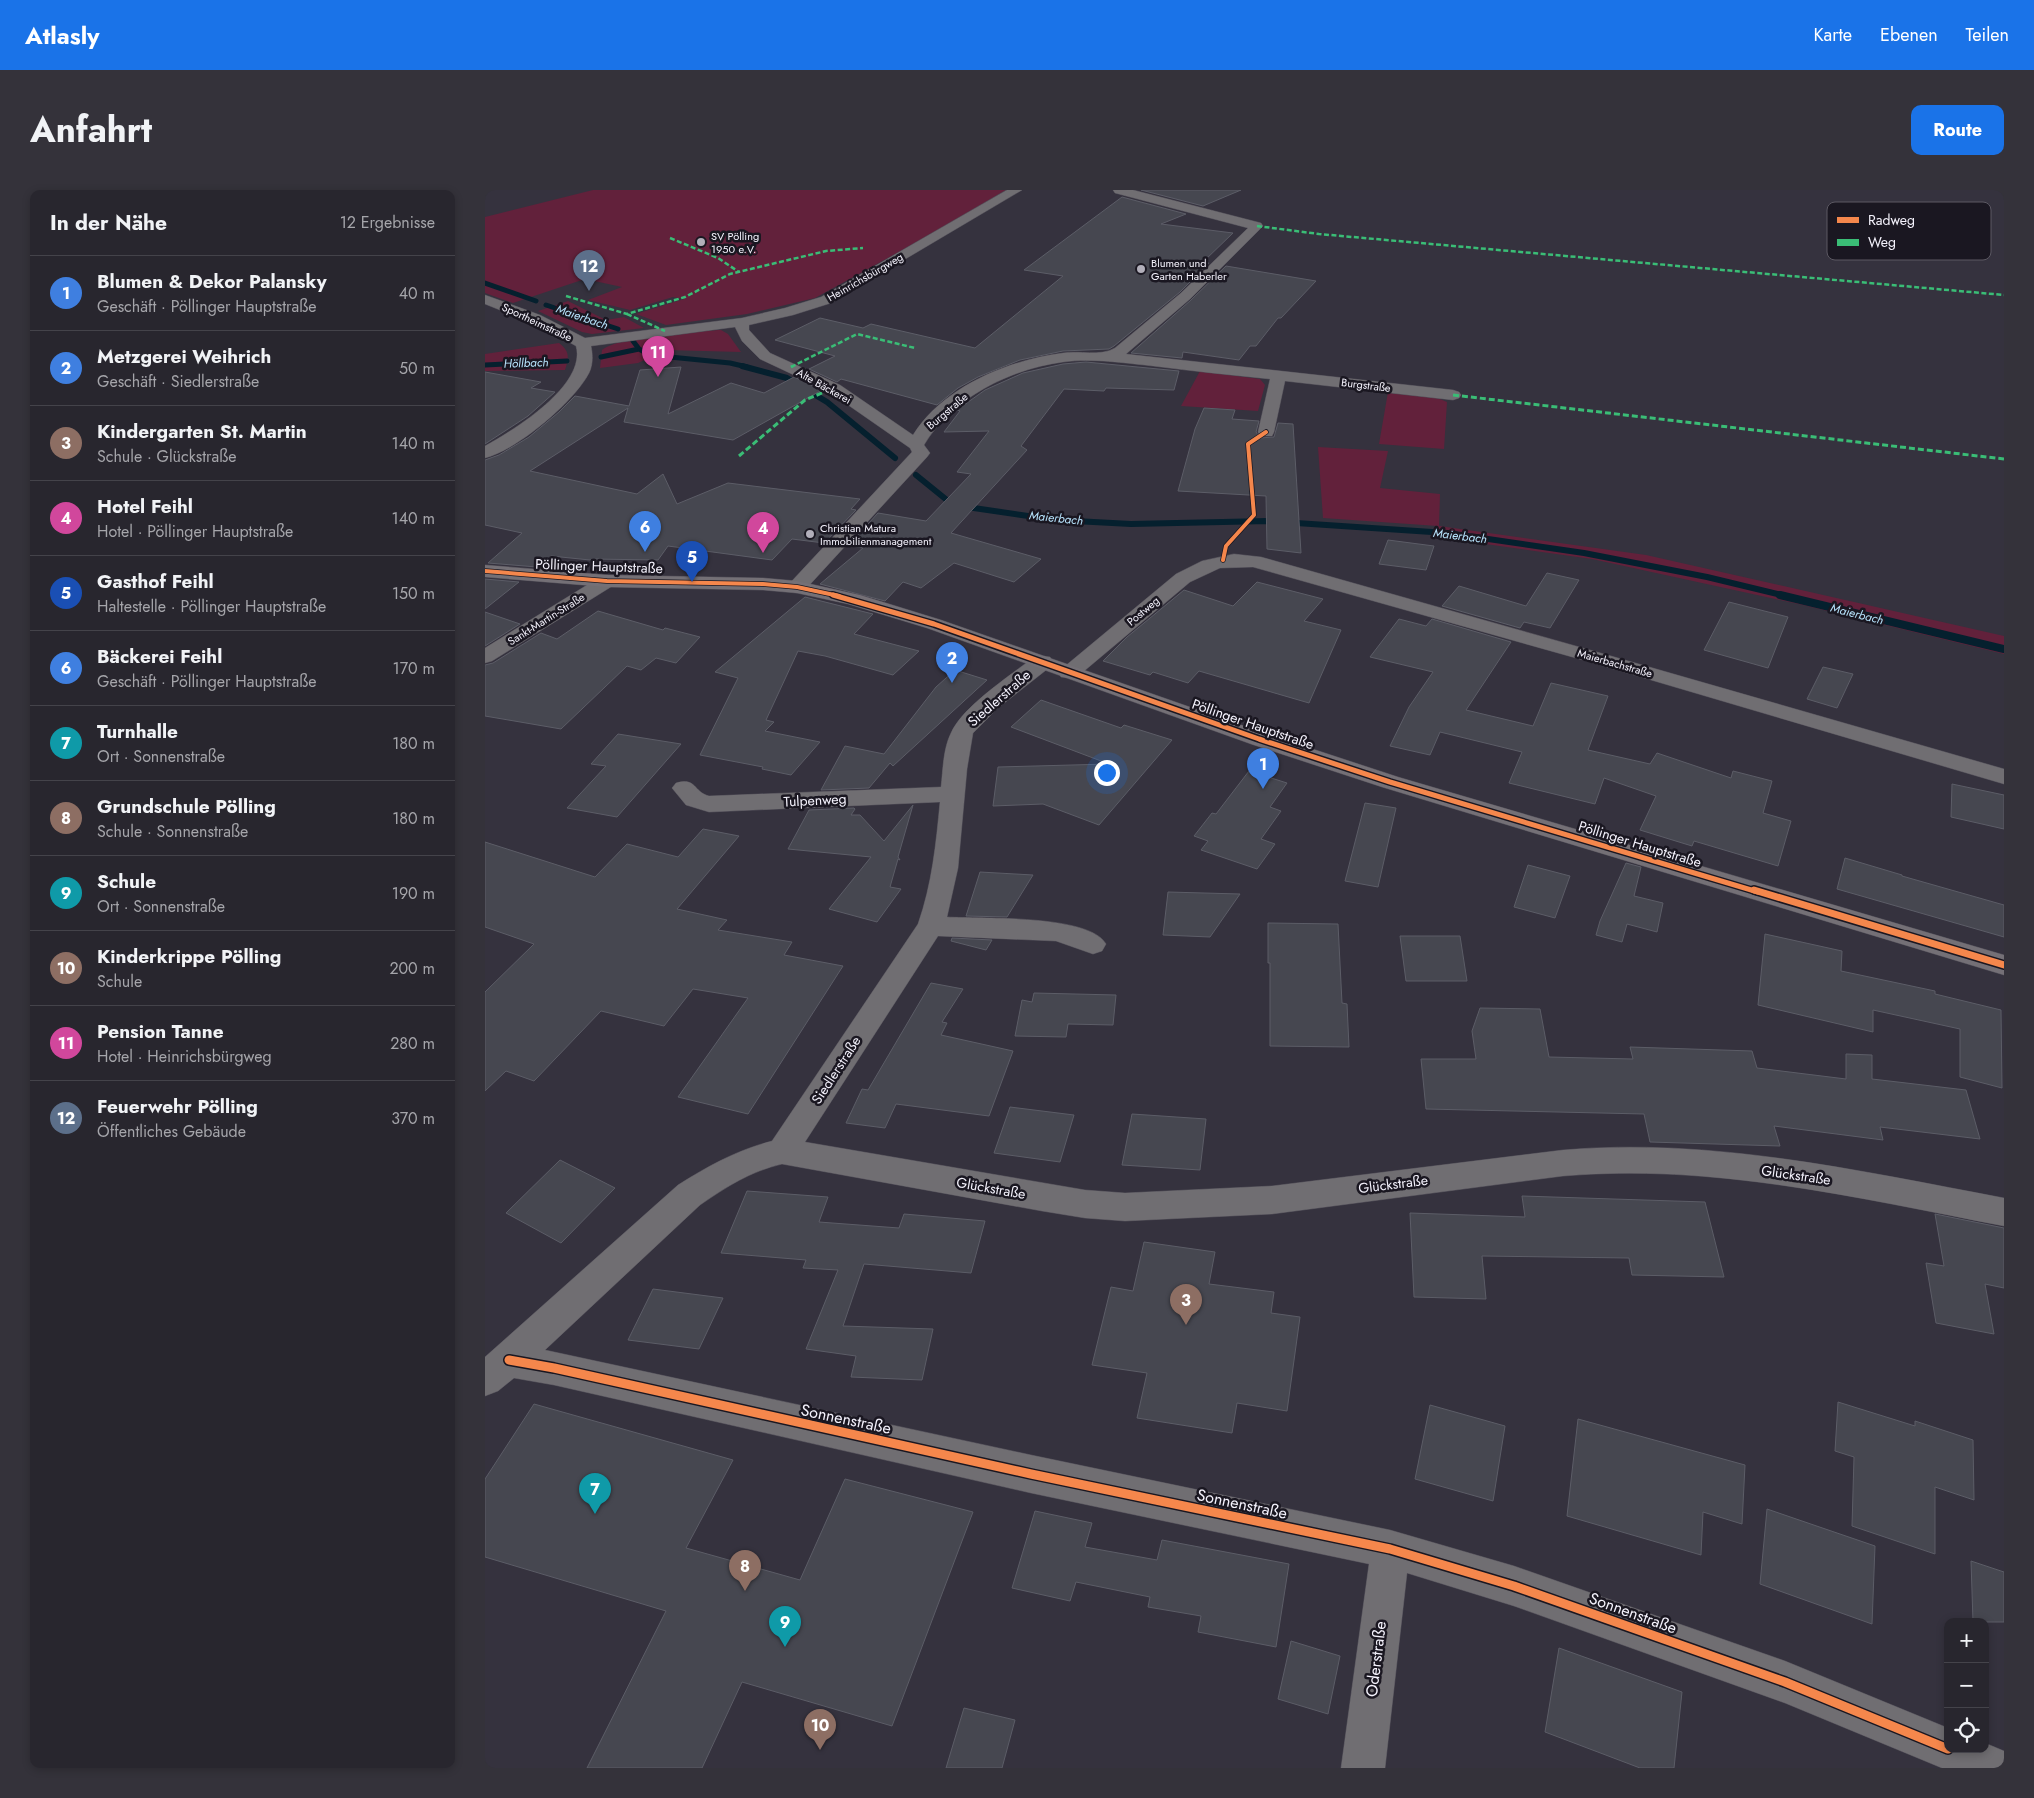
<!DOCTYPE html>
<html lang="de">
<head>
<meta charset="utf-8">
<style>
	:root { --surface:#28262e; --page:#34323a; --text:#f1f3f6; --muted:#a5a5aa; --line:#44434a; --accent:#1a73e8 }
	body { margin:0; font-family:Jost,sans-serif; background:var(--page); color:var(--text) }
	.controls { position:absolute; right:15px; bottom:15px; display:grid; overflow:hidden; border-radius:10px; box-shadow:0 2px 8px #0003 }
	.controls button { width:45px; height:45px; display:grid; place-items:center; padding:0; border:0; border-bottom:1px solid var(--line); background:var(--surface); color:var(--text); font:25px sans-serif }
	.you { position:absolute; left:621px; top:582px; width:18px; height:18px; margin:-12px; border:4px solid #fff; border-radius:50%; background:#1a73e8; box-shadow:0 0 0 8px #1a73e833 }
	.badge { display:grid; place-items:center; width:32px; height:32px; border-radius:50%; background:var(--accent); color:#fff; font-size:16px; font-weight:700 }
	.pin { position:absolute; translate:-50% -41px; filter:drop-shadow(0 1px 2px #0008) }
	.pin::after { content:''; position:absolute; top:26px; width:18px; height:15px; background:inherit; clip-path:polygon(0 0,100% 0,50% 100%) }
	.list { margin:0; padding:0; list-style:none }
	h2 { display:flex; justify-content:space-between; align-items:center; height:65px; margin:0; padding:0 20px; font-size:21px }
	h2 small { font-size:16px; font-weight:400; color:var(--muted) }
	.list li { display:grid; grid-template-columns:32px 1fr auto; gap:15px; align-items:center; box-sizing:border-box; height:75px; padding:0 20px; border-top:1px solid var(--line) }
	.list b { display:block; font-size:19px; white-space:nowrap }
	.list p { margin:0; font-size:16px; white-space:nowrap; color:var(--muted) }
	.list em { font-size:16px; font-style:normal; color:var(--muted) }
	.icon { flex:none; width:28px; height:28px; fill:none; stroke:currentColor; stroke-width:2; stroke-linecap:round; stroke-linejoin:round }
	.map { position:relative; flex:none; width:1519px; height:1578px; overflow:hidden; border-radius:10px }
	header { display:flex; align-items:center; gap:30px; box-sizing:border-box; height:70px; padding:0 25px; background:var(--accent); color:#fff }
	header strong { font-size:24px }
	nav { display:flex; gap:28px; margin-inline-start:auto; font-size:18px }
	.intro { display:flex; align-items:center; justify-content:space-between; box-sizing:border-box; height:120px; padding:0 30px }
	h1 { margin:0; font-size:35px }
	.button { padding:12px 22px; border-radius:10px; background:var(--accent); color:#fff; font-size:18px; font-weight:700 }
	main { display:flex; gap:30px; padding:0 30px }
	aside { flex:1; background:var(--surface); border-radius:10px; box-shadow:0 2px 8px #0003 }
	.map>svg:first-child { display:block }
	.green { fill:#62213b }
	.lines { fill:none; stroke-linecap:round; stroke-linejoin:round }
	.stream-far2 { stroke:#05202e; stroke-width:5 }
	.stream-far1 { stroke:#05202e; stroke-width:6 }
	.stream { stroke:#05202e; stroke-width:8 }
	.building { fill:#464750; stroke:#5c5d67 }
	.street-casing { stroke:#514e58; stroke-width:1 }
	.secondary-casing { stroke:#514e58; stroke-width:1 }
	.street { fill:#706e72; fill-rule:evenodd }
	.secondary { fill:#747076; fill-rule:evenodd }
	.quiet-far1 { stroke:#3abd76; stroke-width:2.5; stroke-dasharray:5 2.5; stroke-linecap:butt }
	.quiet { stroke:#3abd76; stroke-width:3; stroke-dasharray:6 3; stroke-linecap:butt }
	.cycleway-far3-casing { stroke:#1a1721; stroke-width:5.5 }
	.cycleway-far2-casing { stroke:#1a1721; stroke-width:8 }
	.cycleway-far1-casing { stroke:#1a1721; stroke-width:10 }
	.cycleway-casing { stroke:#1a1721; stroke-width:12 }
	.cycleway-far3 { stroke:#f5874c; stroke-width:4 }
	.cycleway-far2 { stroke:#f5874c; stroke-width:5 }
	.cycleway-far1 { stroke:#f5874c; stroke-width:7 }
	.cycleway { stroke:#f5874c; stroke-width:9 }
	.poi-dot { fill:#b2afba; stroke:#1a1721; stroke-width:2 }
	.labels { text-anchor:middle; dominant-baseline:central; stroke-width:5; stroke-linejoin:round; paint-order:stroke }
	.far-poi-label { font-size:11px; fill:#f5f3fd; stroke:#1a1721; text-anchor:start }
	.far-street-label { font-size:11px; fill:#f5f3fd; stroke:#1a1721 }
	.far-water-label { font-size:12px; font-style:italic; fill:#b8e5fe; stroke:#1a1721 }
	.street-label { font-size:14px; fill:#f5f3fd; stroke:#1a1721 }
	.near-street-label { font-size:16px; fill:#f5f3fd; stroke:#1a1721 }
	.key { fill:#1a1721; stroke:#5c5963; stroke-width:1 }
	.key-label { font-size:14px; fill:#f5f3fd }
</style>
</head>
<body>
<header>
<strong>Atlasly</strong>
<nav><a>Karte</a><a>Ebenen</a><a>Teilen</a></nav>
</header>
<div class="intro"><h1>Anfahrt</h1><a class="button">Route</a></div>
<main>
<aside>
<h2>In der Nähe<small>12 Ergebnisse</small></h2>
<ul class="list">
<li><span class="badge" style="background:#3f7fe0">1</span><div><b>Blumen &amp; Dekor Palansky</b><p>Geschäft · Pöllinger Hauptstraße</p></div><em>40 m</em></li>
<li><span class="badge" style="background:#3f7fe0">2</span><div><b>Metzgerei Weihrich</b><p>Geschäft · Siedlerstraße</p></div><em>50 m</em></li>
<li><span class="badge" style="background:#8d6e63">3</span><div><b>Kindergarten St. Martin</b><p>Schule · Glückstraße</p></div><em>140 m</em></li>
<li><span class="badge" style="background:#d1479c">4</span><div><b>Hotel Feihl</b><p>Hotel · Pöllinger Hauptstraße</p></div><em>140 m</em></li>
<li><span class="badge" style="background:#1a4fb4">5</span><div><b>Gasthof Feihl</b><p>Haltestelle · Pöllinger Hauptstraße</p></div><em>150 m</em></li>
<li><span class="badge" style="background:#3f7fe0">6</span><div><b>Bäckerei Feihl</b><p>Geschäft · Pöllinger Hauptstraße</p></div><em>170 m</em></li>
<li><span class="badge" style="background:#0f9aa8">7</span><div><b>Turnhalle</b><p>Ort · Sonnenstraße</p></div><em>180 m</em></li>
<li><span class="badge" style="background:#8d6e63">8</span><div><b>Grundschule Pölling</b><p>Schule · Sonnenstraße</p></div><em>180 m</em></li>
<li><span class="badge" style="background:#0f9aa8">9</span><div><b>Schule</b><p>Ort · Sonnenstraße</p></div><em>190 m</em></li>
<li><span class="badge" style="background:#8d6e63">10</span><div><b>Kinderkrippe Pölling</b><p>Schule</p></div><em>200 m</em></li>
<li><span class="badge" style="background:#d1479c">11</span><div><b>Pension Tanne</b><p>Hotel · Heinrichsbürgweg</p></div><em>280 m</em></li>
<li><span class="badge" style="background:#5c6f8a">12</span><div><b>Feuerwehr Pölling</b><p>Öffentliches Gebäude</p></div><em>370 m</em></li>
</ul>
</aside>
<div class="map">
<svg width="1519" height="1578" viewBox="0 0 1519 1578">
	<rect width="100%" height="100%" fill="#35323e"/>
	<path class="green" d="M108,0h413l-45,28 -146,80 -68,16 -81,11 -30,-11 48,-15 -11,-2 -43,13 -42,-10 34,-13 -37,-8 -72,24 -28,-10v-76z
		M83,111l38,19 18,-3 20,11 -52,6 -10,-2 -44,-21z
		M236,140l7,4 13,18 -75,-2 -28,13 -38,5 2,-18c18,-14 94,-19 119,-20z
		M74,153c11,8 10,15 6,27l-80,1v-17z
		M715,181l60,8 5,6 -7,26 -77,-5z
		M903,202l47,5 12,5 -3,47 -65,-5z
		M833,257l70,4 -8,37 60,6 -1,32 207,29 358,81v18l-201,-49 -211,-46 -156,-22 2,-11 -115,-8z"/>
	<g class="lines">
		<path class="stream-far2" d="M0,93l51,18
			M61,115l72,24
			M148,151l6,8 11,6 80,8 17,4
			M116,167l38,-8
			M0,175l82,-4"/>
		<path class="stream-far1" d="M257,176l45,12 40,24 68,56
			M431,285l37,30 103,15 75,4 137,-3 179,12 137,20 123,24 79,19"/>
		<path class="stream" d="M1295,405l224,54"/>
	</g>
	<path class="building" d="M656,0h100l-38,16z
		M637,7l64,17 -25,10 72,9 -30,29 6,1 -29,29 -66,54 -5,3 -46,2 -43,9 -42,17 -20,11 -21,17 -96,-26 -4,3 -28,-13 26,-13 -60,-16 45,-22 43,10 8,-4 104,24 88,-72 -39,-6z
		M741,76l90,15 -35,37h-3l-22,28h-6l-11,14 -56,-8 -1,6 -51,-5 60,-53z
		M601,172l93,9 -5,19 -68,-2 -2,3 -40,-2 -43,57 6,4 -76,83 90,26 -27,23 -60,-19 -33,25 -18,-6 -18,19 -65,-17 43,-36 -15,-2 30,-33 48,8 45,-47 -14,-2 32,-41 -45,1 16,-21 -3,-1 28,-20 38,-17 40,-9z
		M196,177l-13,47 63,-31 33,10 30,-16 28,13 -89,50 -109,-18 4,-14 -98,63 107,23 26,-20 14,30 51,-21 132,16 -9,10 5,1 -32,33 -32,-4 -20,21 -104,-14 -10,14 -66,-1 -2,1 -39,-4 -14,11 -49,-4 34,-30 -37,-8v-65l14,-5 30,-18 30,-25 16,-16 54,10 11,-36z
		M0,182l56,10 -10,6 24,4 -27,24 -43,28z
		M719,218l31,2 -3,9 27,2 -3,11 4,6 14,-1 4,-14 15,1 8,129 -34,-4 -1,-53 -88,-5 17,-62z
		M903,350l46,6 -8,24 -47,-6z
		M1062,383l32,7 -29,48 -26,-6 -4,6 -78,-22 17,-20 67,20z
		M0,389l34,3 -34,27z
		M772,392l66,17 -19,22 37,9 -32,73 -110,-32 -11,12 -35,-11 -3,3 -47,-14 24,-24 57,-47 49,16z
		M320,407l68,17 -19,20 65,17 -26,24 -68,-19 -27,-5 -32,69 8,2 -9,9 55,11 -29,33 -29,-6 1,-2 -63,-12 38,-77 -23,-6z
		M1244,412l59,15 -20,51 -64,-18z
		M113,421l65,19 2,-2 35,9 -24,26 -20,-5 -15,12 -14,-4 -66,63 -76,-13v-51l8,-2 48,-30 16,6z
		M0,422l35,12 -35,22z
		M914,429l27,7 6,-7 79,23 -45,68 67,16 18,-43 57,13 -20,54 62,14 7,-11 74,25 2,-7 39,10 -9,32 28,8 -13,45 -84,-25 -2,5 -52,-16 16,-34 -52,-18 -9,26 -86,-21 13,-31 -82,-20 -10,23 -40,-9 19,-39 24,-35 -63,-15z
		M1338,477l30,7 -16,34 -30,-9z
		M470,480l32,10 -94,86 -3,-3 -21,25 -48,2 24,-44 39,8 52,-67z
		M556,510l80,28 3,-3 48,15 -73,85 -56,-21 -50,2 5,-39 111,-3 -98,-37z
		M133,544l63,10 -64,73 -50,-9 39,-42 -15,-2z
		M764,581l38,12 -17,24 11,4 -20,28 14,5 -18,25 -56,-19 7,-9 -14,-5 18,-23 4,1z
		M1467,594l52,11v34l-53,-12z
		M880,613l31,5 -18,79 -33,-6z
		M428,615l-15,52 2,3 -2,-1 -8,28 11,2 -24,33 -48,-13 42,-52 -83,-8 21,-39 45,-2 1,1 -4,6h9l24,26z
		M218,639l36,7 -62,73 50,11 -9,10 74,12 -8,13 59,11 -95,148 -70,-17 70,-99 -55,-9 -29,37 -63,-15 -67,70 -28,-10 -21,20v-99l49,-48 -49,-17v-85l110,35 32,-33 51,13z
		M1360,668l57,17v1l102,29v32l-167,-48z
		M1141,673l15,4 -7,29 29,7 -6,29 -30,-8 -5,18 -26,-7 4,-14z
		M1043,675l42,11 -15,42 -41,-11z
		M495,682l53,3 -26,42 -41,-1z
		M683,702l72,2 -30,43 -47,-2z
		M783,733l70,1 4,79 5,1 2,43 -79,-1v-83h-2z
		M1280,744l77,17 -1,20 94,20v3l66,16 1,78 -42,-11v-48l-87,-19v22l-115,-27z
		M915,746h60l7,45h-61z
		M467,748l40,2 -6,10 -35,-9z
		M446,793l32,6 -21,33 5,1 -6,12 72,16 -24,65 -93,-12 -11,24 -39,-5 16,-34 6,1z
		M549,803l82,2 -3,30 -45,-1 -2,13 -51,-1 7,-36 10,2z
		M995,818l60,1 9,48 84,2 -3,-12 122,4 5,17 89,11v-25l26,1v24l94,11 14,49 -100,-12 3,13 -109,-14 6,20 -130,-4 -6,-28 -218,-5 -5,-50h55l-4,-28z
		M525,917l64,8 -14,47 -66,-9z
		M647,924l74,5 -6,51 -78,-5z
		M75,970l55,28 -54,55 -55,-30z
		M262,1001l81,6 -9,25 80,6 5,-14 81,7 -14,52 -107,-9 -21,62 90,3 -11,51 -71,-3 5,-21 -50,-7 32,-79 -35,-2 3,-8 -85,-7z
		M1037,1006l183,6 19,75 -92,-2 -3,-17 -147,-2 4,43 -72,-2 -4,-84 115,4z
		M1450,1024l69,14v60l-19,-4 9,50 -58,-11 -10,-60 18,3z
		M659,1052l71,10 -6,32 65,8 -3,21 29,4 -13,94 -50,-8 -5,30 -95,-15 10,-45 -55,-8 19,-78 22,4z
		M168,1099l70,9 -24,51 -71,-9z
		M1353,1212l77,24v-5l58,19 1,60 -39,-13v67l-83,-28 2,-69 -19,-6z
		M49,1214l199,56 -47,88 114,32 45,-101 128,33 -81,214 -150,-44 -40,86h-115l79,-157 -181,-54v-78z
		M945,1215l75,21 -12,75 -78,-22z
		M1093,1229l167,46 -3,59 -39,-12 -2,43 -134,-39z
		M1282,1319l108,37 -3,78 -112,-40z
		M550,1321l57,12 -7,24 72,13 5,-20 127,24 -13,83 -78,-15 3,-16 -53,-9 2,-10 -74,-15 -6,19 -58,-13z
		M1486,1371l33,11v50h-31z
		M806,1451l49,15 -12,58 -50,-15z
		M1074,1458l123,44 -8,76h-34l-95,-36z
		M479,1518l51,12 -13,48h-56z"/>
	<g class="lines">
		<g class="street-casing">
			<path id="street" d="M522,0h15l-191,113 -38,12 -44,10v5l21,23 70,32 73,50c30,-48 95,-75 150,-82 16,-3 37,4 52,-5l66,-55 67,-65 -133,-35 -2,-3h20l128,33 2,3 -73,73 -64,55 327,36 6,2 2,3 -2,3 -6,2 -168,-19 -11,51 -2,4h-12l-2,-4 12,-53c-39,-4 -78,-8 -117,-13 -29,-3 -60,-8 -90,-4 -53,7 -111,36 -139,83l6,8 -3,4 -123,134 -7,2 -7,-2 -3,-4 3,-4 122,-131 -2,-4 -82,-57 -68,-32 -18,-18 -7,-14 -144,19c2,9 2,19 -2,27 -15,29 -72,77 -104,85v-12c29,-16 102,-61 91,-100l-34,-19 -57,-23v-9l55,20 45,23 157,-20 43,-10 36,-11z
				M749,364l27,3 343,97 400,115v15l-414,-122 -337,-95 -33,1 -30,14 -113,95 -8,1 -8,-1 -3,-5 118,-98 26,-13z
				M122,385l7,2 3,4 -3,4 -122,76 -7,2v-15l115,-71z
				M557,466l8,1 3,5 -3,5 -52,41 -25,25 -6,36 -9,99 -11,49c34,2 142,-3 159,27l-4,7 -9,3 -37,-13 -118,-5 -133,206 280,48 40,3 147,-7 291,-36c148,-13 296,21 441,48v28c-145,-28 -292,-63 -441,-50l-291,38 -147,7 -40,-3 -43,-7 -260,-47c-33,8 -54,22 -82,41l-155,145 486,105 359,75 124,36 271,95 163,67v21h37v-6l19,8v17h-62l-157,-65 -271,-97 -107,-33 -22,195h-44l28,-204 -338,-71 -477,-108 -40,-7 -16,13 -13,5v-39l193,-172c30,-19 59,-35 94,-44l146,-217c14,-40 18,-80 22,-122l-231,10 -23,-7 -14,-17 4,-5c21,-6 17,9 33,13l232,-9c2,-17 2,-38 10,-54 12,-27 59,-57 83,-76z"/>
		</g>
		<g class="secondary-casing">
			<path id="secondary" d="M0,375l122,10 156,3 34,3 63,14 81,25 326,114 131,43 606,178v20l-622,-188 -131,-43 -324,-116 -79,-24 -51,-11 -34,-3 -156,-3 -122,-10z"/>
		</g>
		<use href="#street" class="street"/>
		<use href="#secondary" class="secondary"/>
		<path class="quiet-far1" d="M772,36l62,8 685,61
			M185,48l48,20 21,14
			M81,106l61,18 58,-17 45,-23 96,-23 37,-3
			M142,124l38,17
			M306,177l66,-33 58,14"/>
		<path class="quiet" d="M306,177l2,-1
			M968,205l551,64
			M254,266l66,-56 29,-12"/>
		<g class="cycleway-far3-casing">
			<path id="cycleway-far3" d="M738,370l3,-14 28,-31 -6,-71 18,-12
				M0,381l122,10 156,3 34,3 42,9"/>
		</g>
		<g class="cycleway-far2-casing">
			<path id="cycleway-far2" d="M348,405l101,29 325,115 131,43 368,110"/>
		</g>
		<g class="cycleway-far1-casing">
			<path id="cycleway-far1" d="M1269,700l250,75"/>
		</g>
		<g class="cycleway-casing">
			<path id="cycleway" d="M24,1170l45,8 477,106 359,75 124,37 271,96 163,67"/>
		</g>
		<use href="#cycleway-far3" class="cycleway-far3"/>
		<use href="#cycleway-far2" class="cycleway-far2"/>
		<use href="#cycleway-far1" class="cycleway-far1"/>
		<use href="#cycleway" class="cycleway"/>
	</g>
	<g class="poi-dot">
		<circle cx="216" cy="52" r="5"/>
		<circle cx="656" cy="79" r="5"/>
		<circle cx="325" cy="344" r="5"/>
	</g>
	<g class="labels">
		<g class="far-poi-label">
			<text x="226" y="46">SV Pölling<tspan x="226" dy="13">1950 e.V.</tspan></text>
			<text x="666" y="73">Blumen und<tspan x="666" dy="13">Garten Haberler</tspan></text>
			<text x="335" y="338">Christian Matura<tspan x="335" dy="13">Immobilienmanagement</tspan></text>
		</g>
		<g class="far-street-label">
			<text transform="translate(380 87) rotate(-30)">Heinrichsbürgweg</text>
			<text transform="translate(52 132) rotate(25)">Sportheimstraße</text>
			<text transform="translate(881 195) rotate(7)">Burgstraße</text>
			<text transform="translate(339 196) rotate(29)">Alte Bäckerei</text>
			<text transform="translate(462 221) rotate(-40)">Burgstraße</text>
			<text transform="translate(658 421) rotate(-40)">Postweg</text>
			<text transform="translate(61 429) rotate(-32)">Sankt-Martin-Straße</text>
			<text transform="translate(1130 473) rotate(16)">Maierbachstraße</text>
		</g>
		<g class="far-water-label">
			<text transform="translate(97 127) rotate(19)">Maierbach</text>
			<text transform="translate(41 173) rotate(-2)">Höllbach</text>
			<text transform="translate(571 328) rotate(6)">Maierbach</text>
			<text transform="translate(975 346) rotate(7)">Maierbach</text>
			<text transform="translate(1372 424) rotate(14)">Maierbach</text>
		</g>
		<g class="street-label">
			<text transform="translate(114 376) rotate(2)">Pöllinger Hauptstraße</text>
			<text transform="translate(514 508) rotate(-41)">Siedlerstraße</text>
			<text transform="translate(768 534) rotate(19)">Pöllinger Hauptstraße</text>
			<text transform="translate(330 610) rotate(-3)">Tulpenweg</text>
			<text transform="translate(1155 654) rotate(17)">Pöllinger Hauptstraße</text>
			<text transform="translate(351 880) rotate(-57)">Siedlerstraße</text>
			<text transform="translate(1311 985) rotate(8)">Glückstraße</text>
			<text transform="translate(908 994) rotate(-7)">Glückstraße</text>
			<text transform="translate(506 998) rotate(10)">Glückstraße</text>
		</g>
		<g class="near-street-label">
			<text transform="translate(361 1229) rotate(12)">Sonnenstraße</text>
			<text transform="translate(757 1314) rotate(12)">Sonnenstraße</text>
			<text transform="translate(1148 1423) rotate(20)">Sonnenstraße</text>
			<text transform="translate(891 1469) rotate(-83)">Oderstraße</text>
		</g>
	</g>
	<rect x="1342" y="12" width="164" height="58" rx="8" class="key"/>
	<rect x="1352" y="27" width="22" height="6" fill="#f5874c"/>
	<rect x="1352" y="49" width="22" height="7" fill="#3abd76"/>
	<g class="key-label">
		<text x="1383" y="35">Radweg</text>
		<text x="1383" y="57">Weg</text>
	</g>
</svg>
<div class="controls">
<button>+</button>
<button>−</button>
<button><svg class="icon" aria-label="locate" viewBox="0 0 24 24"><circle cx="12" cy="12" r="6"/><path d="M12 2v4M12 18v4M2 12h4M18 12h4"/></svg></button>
</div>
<div class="you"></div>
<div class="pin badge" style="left:778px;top:599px;background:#3f7fe0">1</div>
<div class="pin badge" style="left:467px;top:493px;background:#3f7fe0">2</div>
<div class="pin badge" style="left:701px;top:1135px;background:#8d6e63">3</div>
<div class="pin badge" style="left:278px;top:363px;background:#d1479c">4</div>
<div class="pin badge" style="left:207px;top:392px;background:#1a4fb4">5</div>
<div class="pin badge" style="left:160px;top:362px;background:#3f7fe0">6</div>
<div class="pin badge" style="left:110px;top:1324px;background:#0f9aa8">7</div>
<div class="pin badge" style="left:260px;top:1401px;background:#8d6e63">8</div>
<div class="pin badge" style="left:300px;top:1457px;background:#0f9aa8">9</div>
<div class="pin badge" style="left:335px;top:1560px;background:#8d6e63">10</div>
<div class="pin badge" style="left:173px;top:187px;background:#d1479c">11</div>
<div class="pin badge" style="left:104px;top:101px;background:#5c6f8a">12</div>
</div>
</main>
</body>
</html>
